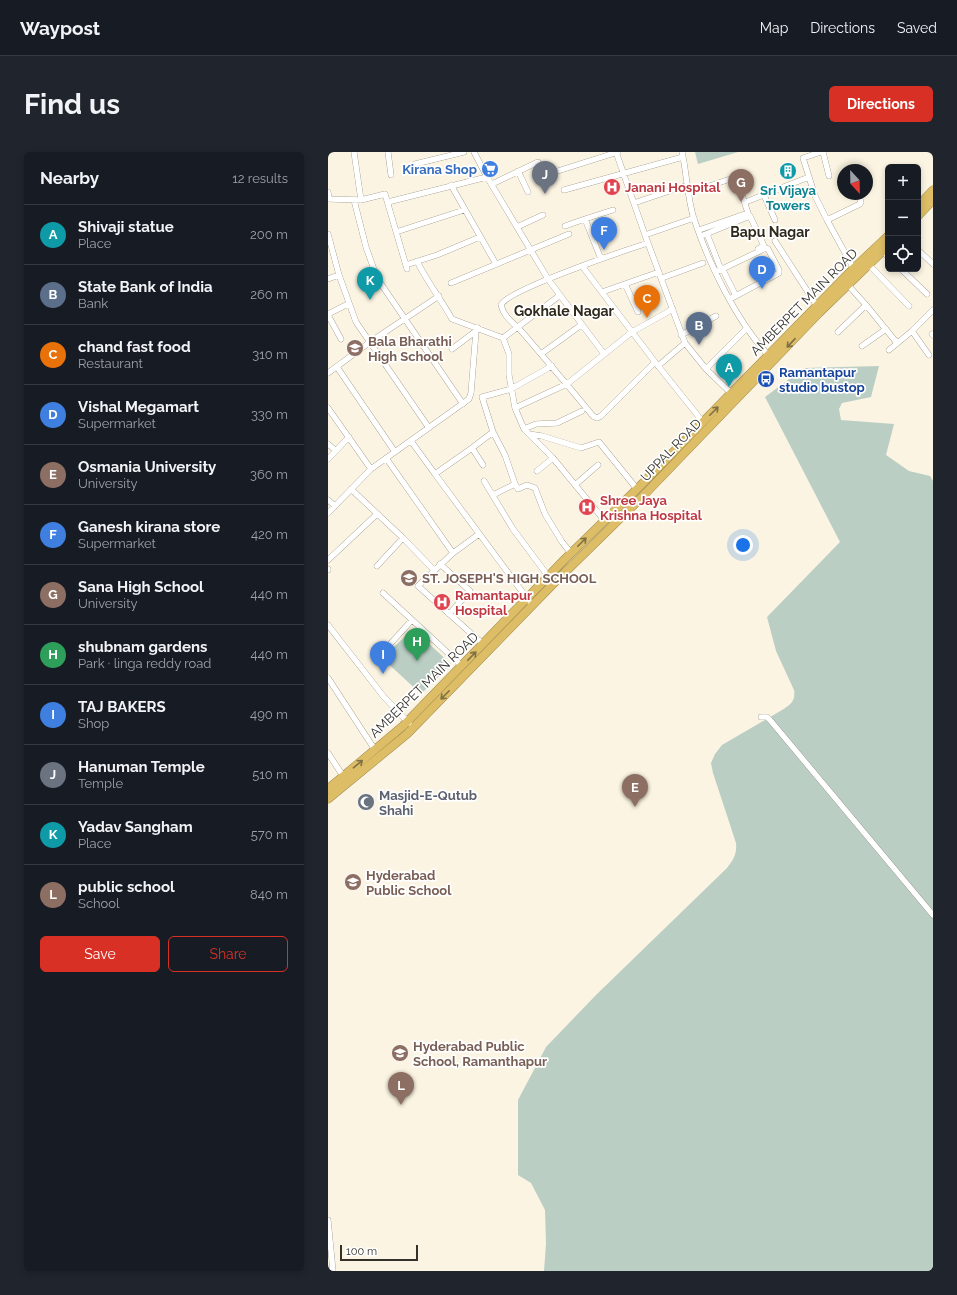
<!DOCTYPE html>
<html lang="en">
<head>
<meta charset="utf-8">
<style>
	:root { --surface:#171b24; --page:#20242c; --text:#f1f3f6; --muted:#9ea1a6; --line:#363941; --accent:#d93025 }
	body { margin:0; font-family:Raleway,sans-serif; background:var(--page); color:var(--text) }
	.controls { position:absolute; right:12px; top:12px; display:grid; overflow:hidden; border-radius:6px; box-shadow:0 2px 6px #0003 }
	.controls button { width:36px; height:36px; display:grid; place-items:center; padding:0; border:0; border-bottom:1px solid var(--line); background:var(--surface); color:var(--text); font:20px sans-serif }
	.compass { position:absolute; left:509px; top:12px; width:36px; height:36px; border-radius:50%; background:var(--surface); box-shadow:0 2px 6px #0003; rotate:158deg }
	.scale { position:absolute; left:12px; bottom:10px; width:78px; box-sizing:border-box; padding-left:4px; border:2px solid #33312a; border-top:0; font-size:11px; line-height:14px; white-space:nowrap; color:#33312a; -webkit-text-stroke:3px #fff; paint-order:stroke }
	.you { position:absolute; left:415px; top:393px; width:14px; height:14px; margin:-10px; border:3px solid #fff; border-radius:50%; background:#1a73e8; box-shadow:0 0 0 6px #1a73e833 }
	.badge { display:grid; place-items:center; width:26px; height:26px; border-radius:50%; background:var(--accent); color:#fff; font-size:13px; font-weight:700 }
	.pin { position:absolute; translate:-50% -33px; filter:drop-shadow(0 1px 2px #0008) }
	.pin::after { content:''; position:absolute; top:21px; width:14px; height:12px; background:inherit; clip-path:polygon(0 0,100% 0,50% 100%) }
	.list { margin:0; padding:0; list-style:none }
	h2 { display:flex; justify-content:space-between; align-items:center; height:52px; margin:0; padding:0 16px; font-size:17px }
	h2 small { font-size:13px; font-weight:400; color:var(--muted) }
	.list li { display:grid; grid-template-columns:26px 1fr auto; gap:12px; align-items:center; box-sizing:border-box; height:60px; padding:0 16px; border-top:1px solid var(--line) }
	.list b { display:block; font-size:15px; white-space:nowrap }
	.list p { margin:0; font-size:13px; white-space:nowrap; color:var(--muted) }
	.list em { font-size:13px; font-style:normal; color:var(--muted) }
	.actions { display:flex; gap:8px; padding:12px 16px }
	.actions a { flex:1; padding:9px 0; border:1px solid var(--accent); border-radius:6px; text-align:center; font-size:14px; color:var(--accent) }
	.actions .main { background:var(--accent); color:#fff }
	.icon { flex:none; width:22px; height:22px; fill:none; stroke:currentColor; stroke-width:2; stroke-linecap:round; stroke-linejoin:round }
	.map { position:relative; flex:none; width:605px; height:1119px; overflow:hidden; border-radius:6px }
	header { display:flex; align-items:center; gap:24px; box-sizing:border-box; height:56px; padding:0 20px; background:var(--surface); border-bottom:1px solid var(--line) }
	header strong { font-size:19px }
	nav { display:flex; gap:22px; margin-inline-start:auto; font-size:14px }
	.intro { display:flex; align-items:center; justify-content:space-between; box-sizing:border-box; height:96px; padding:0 24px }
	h1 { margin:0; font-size:28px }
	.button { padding:10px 18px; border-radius:6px; background:var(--accent); color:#fff; font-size:14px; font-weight:700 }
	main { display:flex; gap:24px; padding:0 24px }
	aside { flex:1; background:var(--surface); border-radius:6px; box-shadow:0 2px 6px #0003 }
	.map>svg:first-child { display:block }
	.green { fill:#bacec4 }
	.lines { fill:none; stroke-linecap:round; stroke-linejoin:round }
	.minor-casing { stroke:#888272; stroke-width:6 }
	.highway-casing { stroke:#a28d51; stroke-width:9 }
	.minor { stroke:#fff; stroke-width:5.5 }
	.highway { stroke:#ddbe66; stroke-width:8 }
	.oneway { stroke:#7f7045 }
	.labels { text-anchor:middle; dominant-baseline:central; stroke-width:3.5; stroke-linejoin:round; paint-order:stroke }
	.shop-label { font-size:13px; font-weight:bold; fill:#366cbe; stroke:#fff; text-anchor:end }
	.health-label { font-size:13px; font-weight:bold; fill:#be3a42; stroke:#fff; text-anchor:start }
	.culture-label { font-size:13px; font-weight:bold; fill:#0d838f; stroke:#fff }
	.street-label { font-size:13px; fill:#33312a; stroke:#fff }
	.education-label { font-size:13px; font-weight:bold; fill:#785e54; stroke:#fff; text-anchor:start }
	.transit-label { font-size:13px; font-weight:bold; fill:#164399; stroke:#fff; text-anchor:start }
	.worship-label { font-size:13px; font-weight:bold; fill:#5b616d; stroke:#fff; text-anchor:start }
	.neighbourhood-label { font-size:14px; font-weight:bold; fill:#2e291b; stroke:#fff }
</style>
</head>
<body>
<header>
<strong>Waypost</strong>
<nav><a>Map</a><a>Directions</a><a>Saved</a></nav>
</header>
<div class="intro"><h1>Find us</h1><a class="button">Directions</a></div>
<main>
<aside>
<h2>Nearby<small>12 results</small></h2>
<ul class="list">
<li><span class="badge" style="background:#0f9aa8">A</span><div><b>Shivaji statue</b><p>Place</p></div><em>200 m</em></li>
<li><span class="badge" style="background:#5c6f8a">B</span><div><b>State Bank of India</b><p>Bank</p></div><em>260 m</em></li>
<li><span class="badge" style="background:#e8710a">C</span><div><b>chand fast food</b><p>Restaurant</p></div><em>310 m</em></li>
<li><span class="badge" style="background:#3f7fe0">D</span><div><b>Vishal Megamart</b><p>Supermarket</p></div><em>330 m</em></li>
<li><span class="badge" style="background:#8d6e63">E</span><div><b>Osmania University</b><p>University</p></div><em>360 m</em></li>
<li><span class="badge" style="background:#3f7fe0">F</span><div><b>Ganesh kirana store</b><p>Supermarket</p></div><em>420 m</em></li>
<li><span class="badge" style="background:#8d6e63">G</span><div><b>Sana High School</b><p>University</p></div><em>440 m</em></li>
<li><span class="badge" style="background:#2e9e5b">H</span><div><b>shubnam gardens</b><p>Park · linga reddy road</p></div><em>440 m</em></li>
<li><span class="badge" style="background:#3f7fe0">I</span><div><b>TAJ BAKERS</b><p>Shop</p></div><em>490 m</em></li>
<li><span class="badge" style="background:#6b7280">J</span><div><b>Hanuman Temple</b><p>Temple</p></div><em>510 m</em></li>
<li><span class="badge" style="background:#0f9aa8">K</span><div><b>Yadav Sangham</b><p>Place</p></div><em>570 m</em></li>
<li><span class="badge" style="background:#8d6e63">L</span><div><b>public school</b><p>School</p></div><em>840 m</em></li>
</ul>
<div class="actions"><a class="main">Save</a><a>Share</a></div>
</aside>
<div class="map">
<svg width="605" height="1119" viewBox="0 0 605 1119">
	<rect width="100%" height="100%" fill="#fbf4e2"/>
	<path class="green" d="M367,0h43l-40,12z
		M551,214l-8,31 -29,6 -3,6 2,11 53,4 -8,31 23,16 21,5 3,5v790h-389l2,-27 -1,-34 -14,-27 -13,-8v-75l28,-53 50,-52 131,-127c7,-9 10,-14 9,-25l-23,-70 -2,-10 4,-9 7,-9 60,-35c8,-5 14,-9 12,-20l-18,-39 -9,-34 73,-75 -75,-145 39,-29z
		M85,477l38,35 -30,30 -39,-36z"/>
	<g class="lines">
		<g class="minor-casing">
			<path id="minor" d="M26,0l7,48
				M60,0l3,23
				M146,0l13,25 61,102 56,75
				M288,0l29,83 40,108 21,26 27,26
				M354,0c5,22 5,45 12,67 15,45 43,104 77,139
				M493,0l-18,6 12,38 12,24 28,51
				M495,0l6,24
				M87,12l49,-12
				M190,19l10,21
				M164,32l46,-22 7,13 73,-23
				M123,33l45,79
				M236,38l119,-33
				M0,40l1,7 32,1 24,-6 22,75
				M361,41l47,-16 12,36 -49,17
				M436,43l11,25
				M26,48l12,47 11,31 86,126
				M420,49l61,-24
				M60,50l99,-25
				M306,51l53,-18
				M499,68l33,-16 1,-2 -3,-8
				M237,74l20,-7
				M189,75l26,-12
				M68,80l68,-22
				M0,82l11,41 17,47 73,106
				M379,82l13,33
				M317,83l49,-17
				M373,84l49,-20 14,30 -6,3
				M447,89l42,65
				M320,91c-22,7 -141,47 -147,62 3,13 14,19 22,28 24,28 47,55 70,83l4,2 4,-2 54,-54
				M590,98l15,14
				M555,99l5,6
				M273,107l-16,-40 28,-9
				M89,109c10,21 24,38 35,58l51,19 6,16v21l6,33 9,21 29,29 51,62
				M78,113l31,-10 43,-18
				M541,113l40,41
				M254,114l73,96 48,60
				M394,116l14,28
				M573,117l26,25
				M388,120l50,-24 2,1 11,21v3l-49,26
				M334,126l41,-15
				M0,127l11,-4
				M123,131l118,-49
				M297,132l13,28
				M520,133l18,20 31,38
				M274,140l57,-20
				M0,162l20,-10
				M0,163l13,24
				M584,179l17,24
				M510,180l28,-27
				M604,182l1,1
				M353,183l35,-19
				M175,186l56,-42
				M534,194l24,-17
				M124,197l24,-18
				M561,198l23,-19 21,-21
				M213,202l40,-29
				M330,214l27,-23
				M9,215l58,85
				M378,217l41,-41
				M0,221l42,-31 69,-46
				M0,256l43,61
				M187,256l52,-24 65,-52 41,-23
				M196,277l12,-5 21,-1 25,-12
				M165,280l-21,16 -37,26 94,127
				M201,282l13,2 39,12 18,-6 38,47
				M83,289l24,33
				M0,292l7,6
				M144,296l11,17
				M58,306l67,95
				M0,307l21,-22
				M209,319l16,-13
				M156,329l29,48 35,47
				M187,332l3,5 9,-4 8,3 10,26 17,28 9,11
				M247,333l23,-20
				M23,337l52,49 31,32
				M165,343l22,-11 -10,-29 -12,-23 -11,-35 29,-8 41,-23
				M0,348l7,6
				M0,361l43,-44 98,-70 2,-6 5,-62 2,-3
				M151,382l-26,19 -35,33 65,58
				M0,408l49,-46
				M112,412l30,27 -21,23
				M49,414l26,-28
				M0,417v1
				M55,441l79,73
				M0,473l56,72 25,26
				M53,502l31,-34
				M0,526l47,72
				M433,565h6l3,3 163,195
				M0,601l15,23
				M0,1068l5,51"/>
		</g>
		<g class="highway-casing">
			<path id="highway" d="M590,54l15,-16
				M590,64l15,-16
				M0,637l75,-63 162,-167 72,-70 216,-220 35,-33
				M0,647l79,-65 147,-151 89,-87 176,-183 69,-67"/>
		</g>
		<use href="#minor" class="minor"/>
		<use href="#highway" class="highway"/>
	</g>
	<defs><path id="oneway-shaft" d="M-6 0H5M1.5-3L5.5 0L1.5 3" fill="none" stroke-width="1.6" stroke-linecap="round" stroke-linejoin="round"/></defs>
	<g class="oneway">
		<use href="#oneway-shaft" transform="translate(463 191) rotate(133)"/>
		<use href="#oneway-shaft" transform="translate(386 259) rotate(-45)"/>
		<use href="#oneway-shaft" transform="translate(254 390) rotate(-45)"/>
		<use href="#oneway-shaft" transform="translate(144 504) rotate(-46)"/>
		<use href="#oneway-shaft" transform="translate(117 543) rotate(135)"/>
		<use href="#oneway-shaft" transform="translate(30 612) rotate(-40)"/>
	</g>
	<defs>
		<g id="supermarket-disc" transform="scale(0.9)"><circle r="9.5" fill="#3f7fe0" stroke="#fff"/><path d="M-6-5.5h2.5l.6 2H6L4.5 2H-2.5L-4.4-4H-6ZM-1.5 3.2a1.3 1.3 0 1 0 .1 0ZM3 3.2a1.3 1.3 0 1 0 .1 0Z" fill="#fff"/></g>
		<g id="building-disc" transform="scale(0.9)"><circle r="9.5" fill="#0f9aa8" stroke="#fff"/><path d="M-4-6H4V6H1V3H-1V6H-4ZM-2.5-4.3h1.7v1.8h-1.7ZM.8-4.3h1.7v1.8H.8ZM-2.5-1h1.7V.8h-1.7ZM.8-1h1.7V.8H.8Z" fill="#fff"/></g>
		<g id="hospital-disc" transform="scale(0.9)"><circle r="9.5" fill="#e0444e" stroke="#fff"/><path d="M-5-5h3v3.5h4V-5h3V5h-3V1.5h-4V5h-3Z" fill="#fff"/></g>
		<g id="school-disc" transform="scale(0.9)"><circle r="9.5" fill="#8d6e63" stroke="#fff"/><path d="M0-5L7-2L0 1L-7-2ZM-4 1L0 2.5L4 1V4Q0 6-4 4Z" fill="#fff"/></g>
		<g id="bus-disc" transform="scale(0.9)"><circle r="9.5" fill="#1a4fb4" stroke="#fff"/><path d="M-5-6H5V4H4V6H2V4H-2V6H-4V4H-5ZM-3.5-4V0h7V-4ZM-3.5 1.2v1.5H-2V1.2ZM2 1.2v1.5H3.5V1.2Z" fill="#fff"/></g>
		<g id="mosque-disc" transform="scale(0.9)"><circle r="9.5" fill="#6b7280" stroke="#fff"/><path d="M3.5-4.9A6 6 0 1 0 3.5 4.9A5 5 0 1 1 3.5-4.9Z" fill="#fff"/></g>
	</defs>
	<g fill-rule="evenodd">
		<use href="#supermarket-disc" x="162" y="17"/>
		<use href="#building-disc" x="460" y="19"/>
		<use href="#hospital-disc" x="284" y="35"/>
		<use href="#school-disc" x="27" y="196"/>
		<use href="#bus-disc" x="438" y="227"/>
		<use href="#hospital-disc" x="259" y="355"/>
		<use href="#school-disc" x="81" y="426"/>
		<use href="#hospital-disc" x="114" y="450"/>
		<use href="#mosque-disc" x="38" y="650"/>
		<use href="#school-disc" x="25" y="730"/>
		<use href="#school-disc" x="72" y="901"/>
	</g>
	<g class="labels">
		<g class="shop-label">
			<text x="149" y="17">Kirana Shop</text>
		</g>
		<g class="health-label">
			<text x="297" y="35">Janani Hospital</text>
			<text x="272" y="348">Shree Jaya<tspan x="272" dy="15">Krishna Hospital</tspan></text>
			<text x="127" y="443">Ramantapur<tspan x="127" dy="15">Hospital</tspan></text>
		</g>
		<g class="culture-label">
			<text x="460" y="38">Sri Vijaya<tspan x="460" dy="15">Towers</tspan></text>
		</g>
		<g class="street-label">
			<text transform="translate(476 150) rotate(-45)">AMBERPET MAIN ROAD</text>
			<text transform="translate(343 298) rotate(-46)">UPPAL ROAD</text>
			<text transform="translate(96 533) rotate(-44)">AMBERPET MAIN ROAD</text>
		</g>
		<g class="education-label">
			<text x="40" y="189">Bala Bharathi<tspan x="40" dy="15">High School</tspan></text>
			<text x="94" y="426">ST. JOSEPH'S HIGH SCHOOL</text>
			<text x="38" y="723">Hyderabad<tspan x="38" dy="15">Public School</tspan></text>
			<text x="85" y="894">Hyderabad Public<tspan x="85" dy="15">School, Ramanthapur</tspan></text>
		</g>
		<g class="transit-label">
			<text x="451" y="220">Ramantapur<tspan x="451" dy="15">studio bustop</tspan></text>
		</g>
		<g class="worship-label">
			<text x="51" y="643">Masjid-E-Qutub<tspan x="51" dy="15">Shahi</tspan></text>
		</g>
		<g class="neighbourhood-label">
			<text x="442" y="80">Bapu Nagar</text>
			<text x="236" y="159">Gokhale Nagar</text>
		</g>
	</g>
</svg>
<div class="controls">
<button>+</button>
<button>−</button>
<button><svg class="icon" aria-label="locate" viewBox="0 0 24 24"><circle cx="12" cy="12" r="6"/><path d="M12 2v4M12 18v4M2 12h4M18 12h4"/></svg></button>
</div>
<svg class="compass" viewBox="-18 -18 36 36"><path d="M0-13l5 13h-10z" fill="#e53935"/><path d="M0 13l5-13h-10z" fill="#9ea1a6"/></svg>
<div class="scale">100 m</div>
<div class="you"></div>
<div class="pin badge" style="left:401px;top:235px;background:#0f9aa8">A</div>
<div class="pin badge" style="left:371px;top:193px;background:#5c6f8a">B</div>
<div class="pin badge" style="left:319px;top:166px;background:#e8710a">C</div>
<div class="pin badge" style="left:434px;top:137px;background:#3f7fe0">D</div>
<div class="pin badge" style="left:307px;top:655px;background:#8d6e63">E</div>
<div class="pin badge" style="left:276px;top:98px;background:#3f7fe0">F</div>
<div class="pin badge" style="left:413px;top:50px;background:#8d6e63">G</div>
<div class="pin badge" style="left:89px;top:509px;background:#2e9e5b">H</div>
<div class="pin badge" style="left:55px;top:522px;background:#3f7fe0">I</div>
<div class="pin badge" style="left:217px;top:42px;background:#6b7280">J</div>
<div class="pin badge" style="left:42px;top:148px;background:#0f9aa8">K</div>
<div class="pin badge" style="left:73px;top:953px;background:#8d6e63">L</div>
</div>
</main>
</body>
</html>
